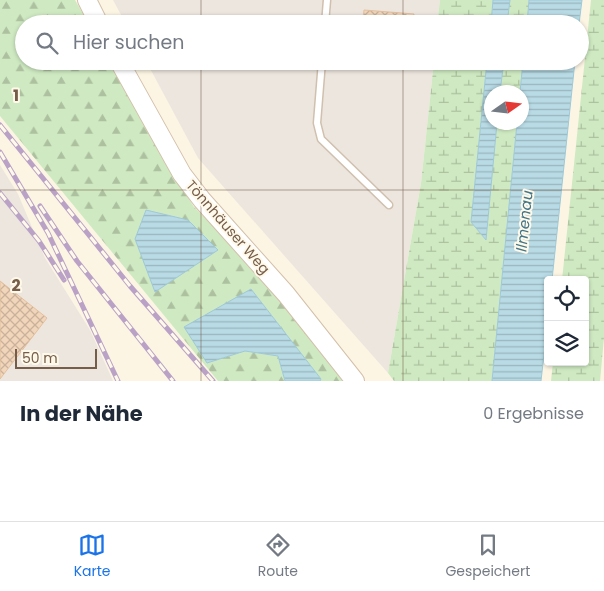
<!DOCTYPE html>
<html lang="de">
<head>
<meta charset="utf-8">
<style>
	:root { --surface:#fff; --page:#f6f6f7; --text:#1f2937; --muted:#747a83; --line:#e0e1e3; --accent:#1a73e8 }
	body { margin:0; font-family:Poppins,sans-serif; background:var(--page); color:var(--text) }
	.controls { position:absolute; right:15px; bottom:15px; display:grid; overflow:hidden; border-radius:5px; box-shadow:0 1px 4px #0004 }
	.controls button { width:45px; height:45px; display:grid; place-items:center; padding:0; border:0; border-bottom:1px solid var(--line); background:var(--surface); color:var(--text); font:25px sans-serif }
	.compass { position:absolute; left:484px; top:85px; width:45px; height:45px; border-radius:50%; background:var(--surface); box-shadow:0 1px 4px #0004; rotate:76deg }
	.scale { position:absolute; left:15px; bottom:12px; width:82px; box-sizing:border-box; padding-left:5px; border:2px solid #755d49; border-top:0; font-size:14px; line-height:18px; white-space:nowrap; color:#755d49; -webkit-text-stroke:4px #fff9ea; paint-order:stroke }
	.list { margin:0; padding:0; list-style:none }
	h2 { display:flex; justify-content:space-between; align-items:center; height:65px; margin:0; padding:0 20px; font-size:21px }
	h2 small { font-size:16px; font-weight:400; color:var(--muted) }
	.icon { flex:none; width:28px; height:28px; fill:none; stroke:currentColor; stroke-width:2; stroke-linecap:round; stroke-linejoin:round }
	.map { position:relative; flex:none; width:604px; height:381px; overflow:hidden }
	.search { position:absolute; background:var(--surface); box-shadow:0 1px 4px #0004; left:15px; right:15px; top:15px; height:55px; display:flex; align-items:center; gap:12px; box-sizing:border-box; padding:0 18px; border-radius:28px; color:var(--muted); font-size:19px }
	.sheet { height:140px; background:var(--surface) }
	nav { display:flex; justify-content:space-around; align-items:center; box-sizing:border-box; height:70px; border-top:1px solid var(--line); background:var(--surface); font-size:14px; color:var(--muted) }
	nav a { display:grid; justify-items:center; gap:2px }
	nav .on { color:var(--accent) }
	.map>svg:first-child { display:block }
	.industrial { fill:#ece6de }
	.forest { fill:url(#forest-firs) }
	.wetland { fill:url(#wetland-marsh) }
	.water { fill:url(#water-rules); stroke:#9ec9d8 }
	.building { fill:url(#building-cross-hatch); stroke:#e5bf9c }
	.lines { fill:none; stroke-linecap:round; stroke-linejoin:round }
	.lane-casing { stroke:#d0c0ad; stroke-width:9 }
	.secondary-casing { stroke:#d3c0aa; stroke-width:20 }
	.lane { stroke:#fff; stroke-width:6 }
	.secondary { stroke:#fff; stroke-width:18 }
	.rail-casing { stroke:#b9a2c6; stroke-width:5 }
	.rail { stroke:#fff9ea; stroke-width:3; stroke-dasharray:9; stroke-linecap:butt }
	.grid { fill:none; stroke:#755d49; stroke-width:1; stroke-opacity:0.55 }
	.labels { text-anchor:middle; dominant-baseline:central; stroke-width:4; stroke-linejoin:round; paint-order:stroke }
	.street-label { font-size:14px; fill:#755d49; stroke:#fff9ea }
	.water-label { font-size:15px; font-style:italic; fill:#427689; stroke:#fff9ea }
	.grid-label { font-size:16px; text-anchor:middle; font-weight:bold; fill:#755d49; stroke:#fff9ea; stroke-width:4; stroke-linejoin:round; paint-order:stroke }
</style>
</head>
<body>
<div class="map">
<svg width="604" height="381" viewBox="0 0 604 381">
	<defs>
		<pattern id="forest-firs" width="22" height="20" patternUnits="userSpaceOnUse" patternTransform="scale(1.25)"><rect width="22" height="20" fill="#cfeac2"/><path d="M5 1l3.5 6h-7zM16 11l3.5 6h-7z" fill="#adc1a0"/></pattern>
		<pattern id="wetland-marsh" width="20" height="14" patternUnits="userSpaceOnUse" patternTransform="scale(1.25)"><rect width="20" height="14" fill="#cfeac2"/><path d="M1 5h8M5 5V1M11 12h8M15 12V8" fill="none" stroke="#adc1a0"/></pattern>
		<pattern id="water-rules" width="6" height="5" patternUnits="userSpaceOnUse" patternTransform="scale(1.25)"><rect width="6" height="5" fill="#b8dbe6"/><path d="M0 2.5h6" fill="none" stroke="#9ab5bc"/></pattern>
		<pattern id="building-cross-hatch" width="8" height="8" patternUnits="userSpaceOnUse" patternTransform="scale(1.25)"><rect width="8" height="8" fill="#f2d6bb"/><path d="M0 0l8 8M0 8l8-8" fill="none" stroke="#c9b19a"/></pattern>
	</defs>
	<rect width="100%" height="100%" fill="#fcf5e4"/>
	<path class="industrial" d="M113,0h327l-3,24h-311z
		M146,61h288l-13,122 -33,190 -190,-215z
		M0,165l18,29 27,64 45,72 23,51h-113z"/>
	<path class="forest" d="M0,0h75l14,24h-65v37h85l52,94 33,52 63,63 90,111h-27l1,-2 -70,-90 -44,74 38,-12 33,5 7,25h-67l-218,-265z"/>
	<path class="wetland" d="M440,0h53l-2,24h-54z
		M510,0h19l-2,24h-20z
		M591,0h13v338l-4,43h-49l2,-19h32v-82h-23z
		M434,61h53l-16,161 15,18 11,-117h20l-25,258h-98l-6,-8 33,-190z
		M504,61h19l-3,31h-20z"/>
	<path class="water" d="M493,0h17l-3,24h-16z
		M529,0h53l-3,24h-52z
		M487,61h17l-4,31h-8v30l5,1 -11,117 -15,-18z
		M523,61h52l-23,219h-4v39l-7,62h-49l25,-258 5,-1 -2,-30z
		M146,210l42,10 30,30 -63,42 -20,-53z
		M251,289l70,90 -1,2h-35l-7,-25 -33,-5 -38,12 -23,-36z"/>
	<path class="building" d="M364,10l50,4 -1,10h-50z
		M0,281l47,37 -47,61z"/>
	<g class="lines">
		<g class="lane-casing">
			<path id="lane" d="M325,24l2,-24
				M322,61l-5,62 4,16 68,66"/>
		</g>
		<g class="secondary-casing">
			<path id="secondary" d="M87,0l12,24
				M119,61l63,113 20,26 84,94 69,87"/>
		</g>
		<use href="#lane" class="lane"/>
		<use href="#secondary" class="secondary"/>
		<g class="rail-casing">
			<path id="rail" d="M0,125l130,161 83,95
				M0,152l48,81 70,148
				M0,193l39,48 25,39
				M40,206l37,55 96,120"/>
		</g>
		<use href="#rail" class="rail"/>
	</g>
	<path class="grid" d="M201,0v24M403,0v24M201,61v320M403,61v320M0,190h604"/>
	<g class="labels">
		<g class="street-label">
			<text transform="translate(228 227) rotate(49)">Tönnhäuser Weg</text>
		</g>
		<g class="water-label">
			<text transform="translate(524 221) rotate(-84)">Ilmenau</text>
		</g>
	</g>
	<g class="grid-label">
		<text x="16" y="101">1</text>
		<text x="16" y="291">2</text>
	</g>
</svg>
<div class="controls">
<button><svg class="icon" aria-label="locate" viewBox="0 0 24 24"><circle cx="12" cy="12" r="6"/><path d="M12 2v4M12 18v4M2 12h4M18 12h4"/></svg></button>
<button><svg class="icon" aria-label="layers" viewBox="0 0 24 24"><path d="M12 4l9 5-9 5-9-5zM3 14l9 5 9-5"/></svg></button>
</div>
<svg class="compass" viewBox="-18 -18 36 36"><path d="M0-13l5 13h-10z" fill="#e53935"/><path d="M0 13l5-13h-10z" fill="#747a83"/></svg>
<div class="scale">50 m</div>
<div class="search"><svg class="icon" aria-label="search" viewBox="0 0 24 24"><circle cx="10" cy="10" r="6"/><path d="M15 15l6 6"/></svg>Hier suchen</div>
</div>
<section class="sheet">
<h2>In der Nähe<small>0 Ergebnisse</small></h2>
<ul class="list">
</ul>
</section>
<nav>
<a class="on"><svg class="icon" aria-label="map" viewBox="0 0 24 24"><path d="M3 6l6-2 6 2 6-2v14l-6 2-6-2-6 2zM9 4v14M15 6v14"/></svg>Karte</a>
<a><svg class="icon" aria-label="directions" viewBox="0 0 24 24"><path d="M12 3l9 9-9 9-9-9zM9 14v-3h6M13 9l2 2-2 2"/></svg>Route</a>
<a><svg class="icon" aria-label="saved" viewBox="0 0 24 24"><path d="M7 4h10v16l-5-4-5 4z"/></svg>Gespeichert</a>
</nav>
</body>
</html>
